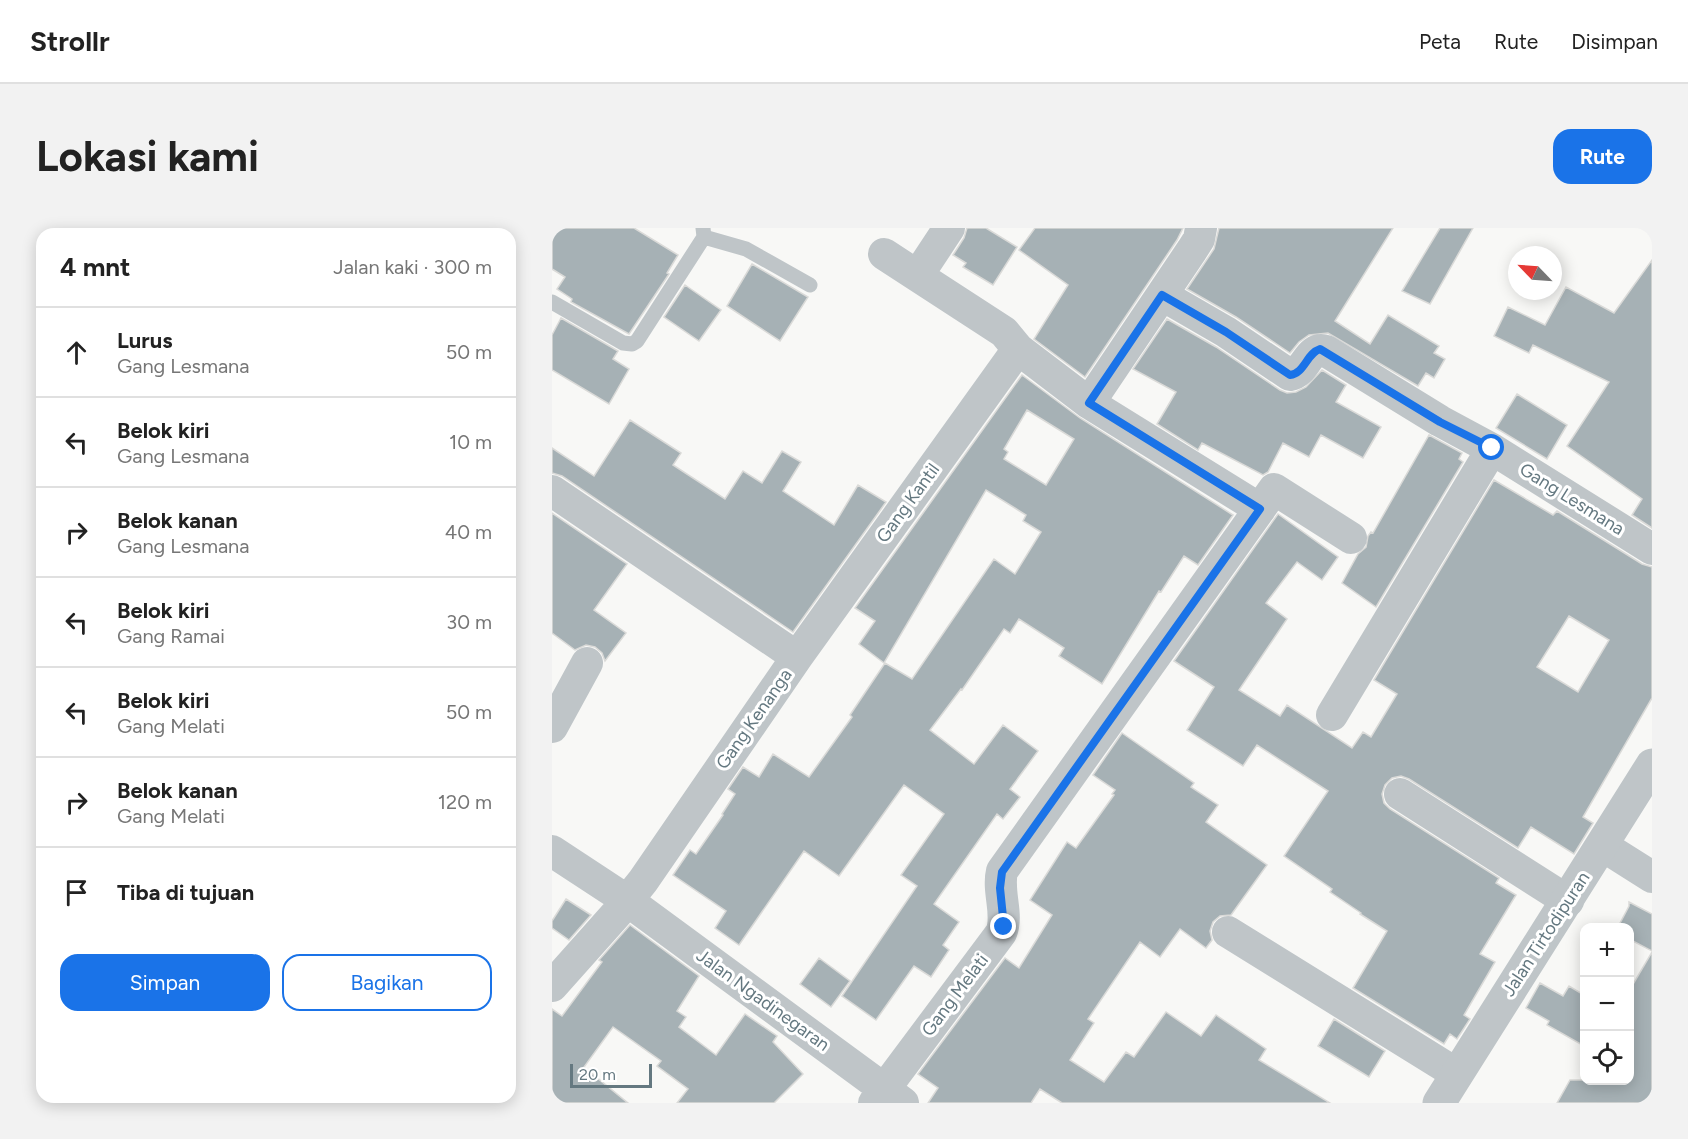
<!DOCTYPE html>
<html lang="id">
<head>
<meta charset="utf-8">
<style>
	:root { --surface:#fff; --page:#f2f2f2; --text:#222; --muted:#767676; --line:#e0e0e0; --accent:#1a73e8 }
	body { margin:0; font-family:Figtree,sans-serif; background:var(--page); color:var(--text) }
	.controls { position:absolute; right:18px; bottom:18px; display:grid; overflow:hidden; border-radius:12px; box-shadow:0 3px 15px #0003 }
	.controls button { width:54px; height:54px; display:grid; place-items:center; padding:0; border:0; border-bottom:2px solid var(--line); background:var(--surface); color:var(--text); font:30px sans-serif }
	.compass { position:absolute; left:956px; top:18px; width:54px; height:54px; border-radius:50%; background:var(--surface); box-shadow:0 3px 15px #0003; rotate:295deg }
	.scale { position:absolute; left:18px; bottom:15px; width:82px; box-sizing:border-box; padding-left:6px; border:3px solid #647880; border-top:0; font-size:16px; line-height:21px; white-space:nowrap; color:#647880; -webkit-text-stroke:4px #fff; paint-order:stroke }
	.stop { position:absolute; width:18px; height:18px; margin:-14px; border:4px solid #1a73e8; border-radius:50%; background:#fff }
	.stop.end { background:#1a73e8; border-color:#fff; box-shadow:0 2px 6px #0008 }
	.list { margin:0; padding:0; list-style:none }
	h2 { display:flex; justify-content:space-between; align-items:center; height:78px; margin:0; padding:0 24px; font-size:26px }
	h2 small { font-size:20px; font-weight:400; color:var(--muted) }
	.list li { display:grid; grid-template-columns:39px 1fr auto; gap:18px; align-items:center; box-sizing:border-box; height:90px; padding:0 24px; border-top:2px solid var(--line) }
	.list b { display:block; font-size:22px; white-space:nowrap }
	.list p { margin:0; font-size:20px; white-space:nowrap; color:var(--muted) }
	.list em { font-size:20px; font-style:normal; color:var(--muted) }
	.actions { display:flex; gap:12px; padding:18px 24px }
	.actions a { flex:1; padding:14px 0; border:2px solid var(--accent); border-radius:18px; text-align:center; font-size:21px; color:var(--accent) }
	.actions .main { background:var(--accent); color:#fff }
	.icon { flex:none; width:33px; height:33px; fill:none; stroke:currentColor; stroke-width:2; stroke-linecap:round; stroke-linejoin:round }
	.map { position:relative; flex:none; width:1100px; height:875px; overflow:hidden; border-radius:18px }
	header { display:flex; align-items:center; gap:36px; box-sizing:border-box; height:84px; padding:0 30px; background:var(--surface); border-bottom:2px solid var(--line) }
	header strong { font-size:28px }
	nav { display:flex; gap:33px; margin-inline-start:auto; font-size:21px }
	.intro { display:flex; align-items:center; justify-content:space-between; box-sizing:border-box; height:144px; padding:0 36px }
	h1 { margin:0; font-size:42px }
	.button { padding:15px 27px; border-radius:18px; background:var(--accent); color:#fff; font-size:21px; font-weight:700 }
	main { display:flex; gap:36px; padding:0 36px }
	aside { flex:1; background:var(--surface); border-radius:18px; box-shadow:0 3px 15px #0003 }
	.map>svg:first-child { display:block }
	.building { fill:#a6b1b5; stroke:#dadad8; stroke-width:1.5; fill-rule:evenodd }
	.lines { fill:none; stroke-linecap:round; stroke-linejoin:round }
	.service { stroke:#bfc5c8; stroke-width:15 }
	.minor { stroke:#bfc5c8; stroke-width:32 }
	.tertiary { stroke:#bfc5c8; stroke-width:33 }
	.route { stroke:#1a73e8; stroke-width:8 }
	.labels { text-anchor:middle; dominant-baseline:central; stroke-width:6; stroke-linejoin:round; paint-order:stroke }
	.street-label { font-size:18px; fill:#647880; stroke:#fff }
</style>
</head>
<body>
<header>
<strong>Strollr</strong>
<nav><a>Peta</a><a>Rute</a><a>Disimpan</a></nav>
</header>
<div class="intro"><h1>Lokasi kami</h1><a class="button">Rute</a></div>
<main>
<aside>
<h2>4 mnt<small>Jalan kaki · 300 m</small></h2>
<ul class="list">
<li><svg class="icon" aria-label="ahead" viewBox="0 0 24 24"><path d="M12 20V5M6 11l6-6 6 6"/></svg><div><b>Lurus</b><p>Gang Lesmana</p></div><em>50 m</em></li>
<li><svg class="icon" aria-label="left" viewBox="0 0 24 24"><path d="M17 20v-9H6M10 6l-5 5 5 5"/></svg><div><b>Belok kiri</b><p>Gang Lesmana</p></div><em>10 m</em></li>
<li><svg class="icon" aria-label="right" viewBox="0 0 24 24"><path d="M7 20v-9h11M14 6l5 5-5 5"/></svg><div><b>Belok kanan</b><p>Gang Lesmana</p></div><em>40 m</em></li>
<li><svg class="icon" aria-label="left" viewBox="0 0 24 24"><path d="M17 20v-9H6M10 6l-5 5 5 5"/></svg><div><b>Belok kiri</b><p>Gang Ramai</p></div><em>30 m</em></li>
<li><svg class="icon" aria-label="left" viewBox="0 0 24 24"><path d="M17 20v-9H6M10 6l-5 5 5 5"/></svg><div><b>Belok kiri</b><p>Gang Melati</p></div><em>50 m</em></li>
<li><svg class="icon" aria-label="right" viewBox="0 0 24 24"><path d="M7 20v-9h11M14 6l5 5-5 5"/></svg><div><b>Belok kanan</b><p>Gang Melati</p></div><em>120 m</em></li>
<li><svg class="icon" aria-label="arrive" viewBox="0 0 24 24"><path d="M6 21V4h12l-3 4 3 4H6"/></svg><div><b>Tiba di tujuan</b></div></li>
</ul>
<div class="actions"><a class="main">Simpan</a><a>Bagikan</a></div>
</aside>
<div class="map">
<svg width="1100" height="875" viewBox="0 0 1100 875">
	<rect width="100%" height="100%" fill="#f8f8f6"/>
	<path class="building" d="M0,0h82l44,27 -11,18 2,1 -40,60 -58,-32 1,-3 -15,-10 8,-12 -13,-8z
		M415,0h19l31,19 -24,38 -30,-18 3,-4 -13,-8 11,-17z
		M483,0h148l-6,12 -92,137 -51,-38 34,-54 -49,-35z
		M667,0h174l-58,93 35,23 18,-29 51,31 -5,7 11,6 -11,19 -8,-5 -8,13 -90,-53 -19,2 -10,7 -9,11 -54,-36 -49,-28 27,-40z
		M888,0h33l-43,76 -28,-13z
		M1100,32v268l-20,-13 10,-16 -75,-53 42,-64 -76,-37 -4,8 -35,-17 14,-29 37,18 21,-38 48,26z
		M200,36l56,33 -28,44 -53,-35z
		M133,57l36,25 -22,31 -35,-24z
		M9,90l57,33 -5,8 16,10 -20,35 -57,-34v-35z
		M615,91l49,28 64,43 7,3 9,-1 10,-5 16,-17 24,15 -10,17 45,25 -18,31 -42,-23 -12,22 -26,-14 -15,29 -5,3 -61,-32 -4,7 -41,-26 19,-32 -43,-23z
		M470,147l58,43 153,97 -35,50 -14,-9 -23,36 -2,-1 -57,93 -43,-28 5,-8 -45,-29 -9,14 -6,-4 -42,61 -1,-1 -31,41 44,34 29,-39 35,26 -28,38 10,8 -17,22 -6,-5 -63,90 25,18 -16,23 6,5 -18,27 -17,-11 -38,54 -34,-24 75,-110 -16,-11 43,-61 -40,-29 -65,91 -35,-25 -65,94 -24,-17 11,-17 -53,-36 17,-25 6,4 27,-39 -1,-1 13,-20 -7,-5 15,-22 16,10 14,-23 36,23 43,-60 -2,-2 35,-52 27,16 82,-120 21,15 26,-42 -18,-11 3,-6 -40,-25 -102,173 -25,-19 16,-23 -20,-13zM475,182l47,29 -28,46 -42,-26 4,-7 -4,-3z
		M965,166l50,31 -20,34 -51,-31z
		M78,192l51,33 -8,12 52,34 18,-28 19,12 20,-32 19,11 -18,29 51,34 24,-40 28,17 -93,130 -231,-156 -10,-3v-25l42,28z
		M877,207l33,18 -3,6 4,3 -87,145 -34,-24 16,-29 8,-7 2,-11 3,-4 2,1z
		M942,252l59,35 4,-4 85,53 10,3v131l-69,119 10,6 -19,31 -43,-27 -13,21 -109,-69 -8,-3 -9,2 -7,7 -3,9 2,9 6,6 109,69 -3,5 20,12 -36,59 15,8 -31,53 6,4 -13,20 -7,-5 -6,10 -91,-56 34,-57 -27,-17 1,-1 -31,-21 2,-3 -48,-33 44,-65 -71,-46 -14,21 -56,-36 27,-43 -40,-26 104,-147 60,43 -16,23 -25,-18 -31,41 21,16 -48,71 41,26 7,-11 65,43 11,-16 8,5 26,-43 -23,-14zM1017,388l40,24 -31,52 -41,-25z
		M0,285l75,51 -33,46 32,23 -21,28 -3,-8 -7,-6 -9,-2 -11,5 -23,-17z
		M570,505l72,50 -3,4 27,18 -12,17 61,43 -36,50 -11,1 -7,6 -3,9 2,9 -6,8 -26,-19 -20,28 -20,-15 -52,77 6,4 -24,37 34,22 22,-30 8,5 32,-45 35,24 15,-21 50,34 -7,11 71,43h-268l-22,-14 -9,14h-103l10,-15 -20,-14 87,-116 14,10 33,-53 -22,-15 37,-58 9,6 38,-53 -2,-1 3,-4 -22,-15z
		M14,671l25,16 -22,25 -17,-12v-7z
		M1077,674l23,12v37l-23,-12v-12h-11l11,-21z
		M78,697l69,51 -22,35 9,6 -7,10 37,28 29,-41 32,22 -4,6 30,32 -29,29h-97l11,-14 -31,-23 4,-5 -48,-34 -29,40 44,36h-76v-94l10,7 40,-54 -3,-2z
		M1100,724v151h-95l13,-23h59v-89z
		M267,730l31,23 -19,26 -31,-23z
		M988,755l23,13 6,-10 15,9v51l-37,-21 2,-4 -23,-13z
		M782,791l51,32 -16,26 -51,-31z"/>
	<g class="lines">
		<path class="service" d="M152,9l42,12 64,36
			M0,74l71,41 9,1 5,-3 67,-104 -1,-9"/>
		<path class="minor" d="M332,26l120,78 14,17 71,54 171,106
			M366,47l31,-47
			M610,67l64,37 64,43c16,-2 18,-30 36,-24l114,70 52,28 160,100
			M537,175l103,-153 7,-11 2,-11
			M0,263l245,166
			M780,487l160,-266
			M0,499l35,-64
			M848,566l168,107
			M1051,618l49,31
			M0,623l76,50 275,202
			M676,704l229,142
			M0,758l66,-74 25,-31 154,-224 221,-308
			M322,875l127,-170c8,-18 -4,-41 1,-62l272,-382 77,49"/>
		<path class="tertiary" d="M887,875l213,-338"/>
	</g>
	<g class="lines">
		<path class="route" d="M452,699l-4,-39 2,-16 258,-363 -171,-106 73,-108 64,37 64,43c14,-1 17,-22 30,-26l120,73 52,26"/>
	</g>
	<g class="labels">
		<g class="street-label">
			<text transform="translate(1020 271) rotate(32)">Gang Lesmana</text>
			<text transform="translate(356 275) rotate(-54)">Gang Kantil</text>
			<text transform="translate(202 491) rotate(-55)">Gang Kenanga</text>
			<text transform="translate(994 706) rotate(-57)">Jalan Tirtodipuran</text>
			<text transform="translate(403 767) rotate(-53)">Gang Melati</text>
			<text transform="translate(211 772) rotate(36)">Jalan Ngadinegaran</text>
		</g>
	</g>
</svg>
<div class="controls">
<button>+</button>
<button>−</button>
<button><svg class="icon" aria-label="locate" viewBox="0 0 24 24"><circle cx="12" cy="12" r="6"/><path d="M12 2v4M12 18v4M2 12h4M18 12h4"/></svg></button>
</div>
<svg class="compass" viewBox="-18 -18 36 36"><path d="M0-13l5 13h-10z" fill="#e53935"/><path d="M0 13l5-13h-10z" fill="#767676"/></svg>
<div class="scale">20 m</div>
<div class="stop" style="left:940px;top:220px"></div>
<div class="stop end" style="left:452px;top:699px"></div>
</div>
</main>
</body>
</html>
